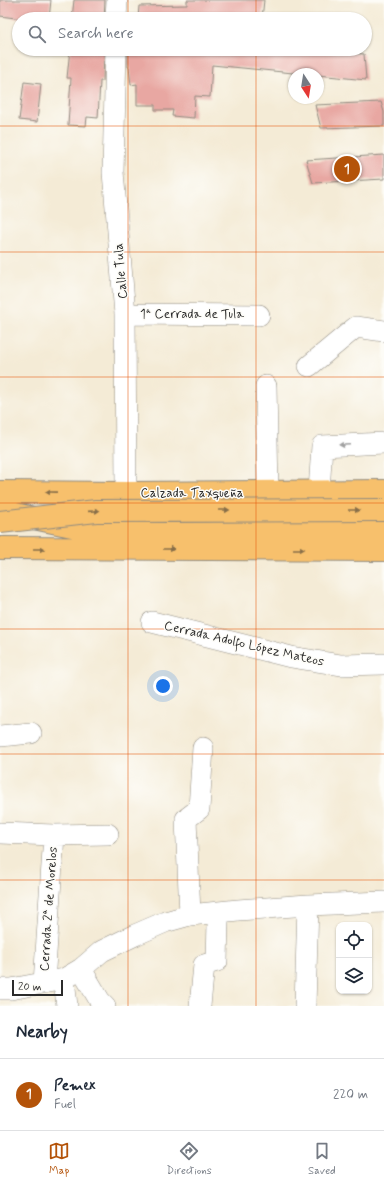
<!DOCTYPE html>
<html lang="en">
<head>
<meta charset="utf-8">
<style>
	:root { --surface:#fff; --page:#f2f2f3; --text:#1f2937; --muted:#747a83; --line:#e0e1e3; --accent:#b45309 }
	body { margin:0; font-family:Mynerve,sans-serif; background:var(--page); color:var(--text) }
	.controls { position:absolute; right:12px; bottom:12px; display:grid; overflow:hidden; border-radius:8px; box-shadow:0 1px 3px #0004 }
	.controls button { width:36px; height:36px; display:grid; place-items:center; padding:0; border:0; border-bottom:1px solid var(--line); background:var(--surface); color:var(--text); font:20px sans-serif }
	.compass { position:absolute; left:288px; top:68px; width:36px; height:36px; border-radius:50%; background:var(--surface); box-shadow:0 1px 3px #0004; rotate:168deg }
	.scale { position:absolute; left:12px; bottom:10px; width:51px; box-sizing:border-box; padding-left:4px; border:2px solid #2b2b2b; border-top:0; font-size:11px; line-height:14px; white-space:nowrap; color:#2b2b2b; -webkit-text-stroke:3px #fdfcf7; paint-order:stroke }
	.you { position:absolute; left:163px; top:686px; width:14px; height:14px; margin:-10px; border:3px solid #fff; border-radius:50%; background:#1a73e8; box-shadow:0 0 0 6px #1a73e833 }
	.badge { display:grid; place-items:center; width:26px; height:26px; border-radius:50%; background:var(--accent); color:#fff; font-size:13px; font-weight:700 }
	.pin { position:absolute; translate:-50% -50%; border:2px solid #fff; box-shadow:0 1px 4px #0006 }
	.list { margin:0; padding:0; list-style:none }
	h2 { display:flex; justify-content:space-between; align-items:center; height:52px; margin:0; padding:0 16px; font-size:17px }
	h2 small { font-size:13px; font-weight:400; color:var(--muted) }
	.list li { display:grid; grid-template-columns:26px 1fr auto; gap:12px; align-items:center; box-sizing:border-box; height:72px; padding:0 16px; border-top:1px solid var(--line) }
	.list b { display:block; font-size:15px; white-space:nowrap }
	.list p { margin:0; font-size:13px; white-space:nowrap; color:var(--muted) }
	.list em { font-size:13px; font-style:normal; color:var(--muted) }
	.icon { flex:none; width:22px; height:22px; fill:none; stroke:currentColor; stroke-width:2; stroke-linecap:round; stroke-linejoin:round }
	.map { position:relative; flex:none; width:384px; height:1006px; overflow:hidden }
	.search { position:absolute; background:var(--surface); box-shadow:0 1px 3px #0004; left:12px; right:12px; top:12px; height:44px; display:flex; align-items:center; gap:10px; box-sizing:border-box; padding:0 14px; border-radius:22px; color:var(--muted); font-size:15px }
	.sheet { height:124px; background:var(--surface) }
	nav { display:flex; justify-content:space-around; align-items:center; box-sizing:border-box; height:56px; border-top:1px solid var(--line); background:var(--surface); font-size:11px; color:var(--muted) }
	nav a { display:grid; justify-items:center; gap:2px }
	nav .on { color:var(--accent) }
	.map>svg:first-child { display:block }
	.building { fill:#e8a7a2 }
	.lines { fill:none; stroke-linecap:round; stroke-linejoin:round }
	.minor-casing { stroke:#908b80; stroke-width:22 }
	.major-casing { stroke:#908b80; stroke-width:24 }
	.minor { stroke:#fff; stroke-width:21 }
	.major { stroke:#f7c06c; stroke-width:22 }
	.major-bridge-casing { stroke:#908b80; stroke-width:24; stroke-linecap:butt }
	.major-bridge { stroke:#f7c06c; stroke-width:22 }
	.oneway { fill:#a0a0a0 }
	.oneway2 { fill:#876e48 }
	.grid { fill:none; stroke:#e8590c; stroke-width:1; stroke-opacity:0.55 }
	.labels { text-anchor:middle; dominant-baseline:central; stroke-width:3; stroke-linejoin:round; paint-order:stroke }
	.street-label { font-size:13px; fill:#2b2b2b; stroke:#fdfcf7 }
</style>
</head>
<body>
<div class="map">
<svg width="384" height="1006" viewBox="0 0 384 1006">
	<rect width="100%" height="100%" fill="#fdfcf7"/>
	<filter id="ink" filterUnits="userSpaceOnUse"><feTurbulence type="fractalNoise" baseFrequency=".025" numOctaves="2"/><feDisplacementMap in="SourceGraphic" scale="8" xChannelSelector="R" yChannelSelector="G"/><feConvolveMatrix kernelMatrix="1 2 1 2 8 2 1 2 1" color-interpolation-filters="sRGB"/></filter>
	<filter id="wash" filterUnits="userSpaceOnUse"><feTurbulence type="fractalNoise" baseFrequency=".012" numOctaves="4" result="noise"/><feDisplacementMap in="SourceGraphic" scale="16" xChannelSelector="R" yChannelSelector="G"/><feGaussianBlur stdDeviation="0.9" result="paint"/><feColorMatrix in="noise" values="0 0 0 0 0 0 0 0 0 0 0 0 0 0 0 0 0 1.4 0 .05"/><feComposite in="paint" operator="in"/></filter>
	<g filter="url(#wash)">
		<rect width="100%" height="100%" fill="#f4ebd6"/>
		<g id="blocks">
			<path class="building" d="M0,0h51l-2,19h-26l-23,-3z
				M74,0h31l-1,19h-32z
				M187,0h77l-2,19h-124l1,-13 48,-1z
				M70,49h34l-1,32h-3l-2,37 -11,-1 -1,9 -18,-1 3,-47h-4z
				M128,49h164l72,5 2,26 -48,-5v-1h-15l-91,-9 -2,32 -15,-1 -1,22 -22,-2 1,-6h-18v-5h-18v-21l-6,1 -2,-18h-1z
				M24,82l17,2 -4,38 -18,-2z
				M381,102l3,10v14l-63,2 -6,-23z
				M384,155v24l-71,4 -7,-23z"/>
		</g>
	</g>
	<g filter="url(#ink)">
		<use href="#blocks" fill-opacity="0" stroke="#908b80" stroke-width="1"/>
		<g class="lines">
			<g class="minor-casing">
				<path id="minor" d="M116,19l1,-19
					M116,49l-3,123 12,142 1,179
					M125,314l134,1
					M309,366l47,-39 28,4
					M266,386l2,106
					M319,491l3,-45 62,-3
					M152,622l139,35 50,8 43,-1
					M0,736l31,-3
					M0,833l54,2 54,-1
					M190,915l-4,-96 13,-10 4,-61
					M81,969l19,32 5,5
					M64,979l3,27
					M44,983l10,-148
					M0,989h11l53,-10 17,-10 21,-18 33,-16 30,-13 25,-7 48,-5 70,-5 76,-3
					M200,1006l4,-41 13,-4 1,-39 1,-10
					M305,1006l3,-101"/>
			</g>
			<g class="major-casing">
				<path id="major" d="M0,492l126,1 258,-2
					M0,511l96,20 70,3 218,-3
					M0,548l384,2"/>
			</g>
			<use href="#minor" class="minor"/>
			<use href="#major" class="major"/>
			<g class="major-bridge-casing">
				<path id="major-bridge" d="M0,522l96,-11 288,-1"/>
			</g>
			<use href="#major-bridge" class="major-bridge"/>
		</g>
		<defs><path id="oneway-solid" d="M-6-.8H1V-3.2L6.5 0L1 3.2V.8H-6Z"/></defs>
		<use class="oneway" href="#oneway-solid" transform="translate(345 445) rotate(177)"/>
		<g class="oneway2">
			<use href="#oneway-solid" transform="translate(51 492) rotate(-179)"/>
			<use href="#oneway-solid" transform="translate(224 510)"/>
			<use href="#oneway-solid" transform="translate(354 510)"/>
			<use href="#oneway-solid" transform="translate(94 511) rotate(-4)"/>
			<use href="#oneway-solid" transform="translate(39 549)"/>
			<use href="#oneway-solid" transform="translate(169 549)"/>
			<use href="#oneway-solid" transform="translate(299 549)"/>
		</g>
	</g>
	<path class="grid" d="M128,0v19M256,0v19M128,49v957M256,49v957M0,126h384M0,252h384M0,377h384M0,503h384M0,629h384M0,754h384M0,880h384"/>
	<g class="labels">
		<g class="street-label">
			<text transform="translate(121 271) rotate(-95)">Calle Tula</text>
			<text x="192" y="314">1ª Cerrada de Tula</text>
			<text x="192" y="493">Calzada Taxqueña</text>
			<text transform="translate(244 644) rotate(13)">Cerrada Adolfo López Mateos</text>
			<text transform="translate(49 909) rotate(-86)">Cerrada 2ª de Morelos</text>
		</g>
	</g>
</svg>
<div class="controls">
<button><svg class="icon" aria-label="locate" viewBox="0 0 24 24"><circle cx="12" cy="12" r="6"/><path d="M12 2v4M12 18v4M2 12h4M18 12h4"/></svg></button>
<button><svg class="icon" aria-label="layers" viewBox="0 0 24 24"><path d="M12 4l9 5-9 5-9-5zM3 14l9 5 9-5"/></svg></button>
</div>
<svg class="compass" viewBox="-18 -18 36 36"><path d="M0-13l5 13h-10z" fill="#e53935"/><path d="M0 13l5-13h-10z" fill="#747a83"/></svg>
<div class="scale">20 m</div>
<div class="you"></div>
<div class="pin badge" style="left:347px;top:169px">1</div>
<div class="search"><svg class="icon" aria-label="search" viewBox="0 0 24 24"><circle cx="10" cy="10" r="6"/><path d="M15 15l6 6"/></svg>Search here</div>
</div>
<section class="sheet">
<h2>Nearby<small></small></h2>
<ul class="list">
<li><span class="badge">1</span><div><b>Pemex</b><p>Fuel</p></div><em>220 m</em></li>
</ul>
</section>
<nav>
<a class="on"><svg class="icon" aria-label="map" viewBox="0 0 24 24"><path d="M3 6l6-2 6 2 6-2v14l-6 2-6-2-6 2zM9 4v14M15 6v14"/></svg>Map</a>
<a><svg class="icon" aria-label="directions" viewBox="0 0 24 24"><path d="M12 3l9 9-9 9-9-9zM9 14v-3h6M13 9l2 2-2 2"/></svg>Directions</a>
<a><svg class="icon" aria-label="saved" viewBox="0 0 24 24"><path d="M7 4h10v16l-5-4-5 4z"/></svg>Saved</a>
</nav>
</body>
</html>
